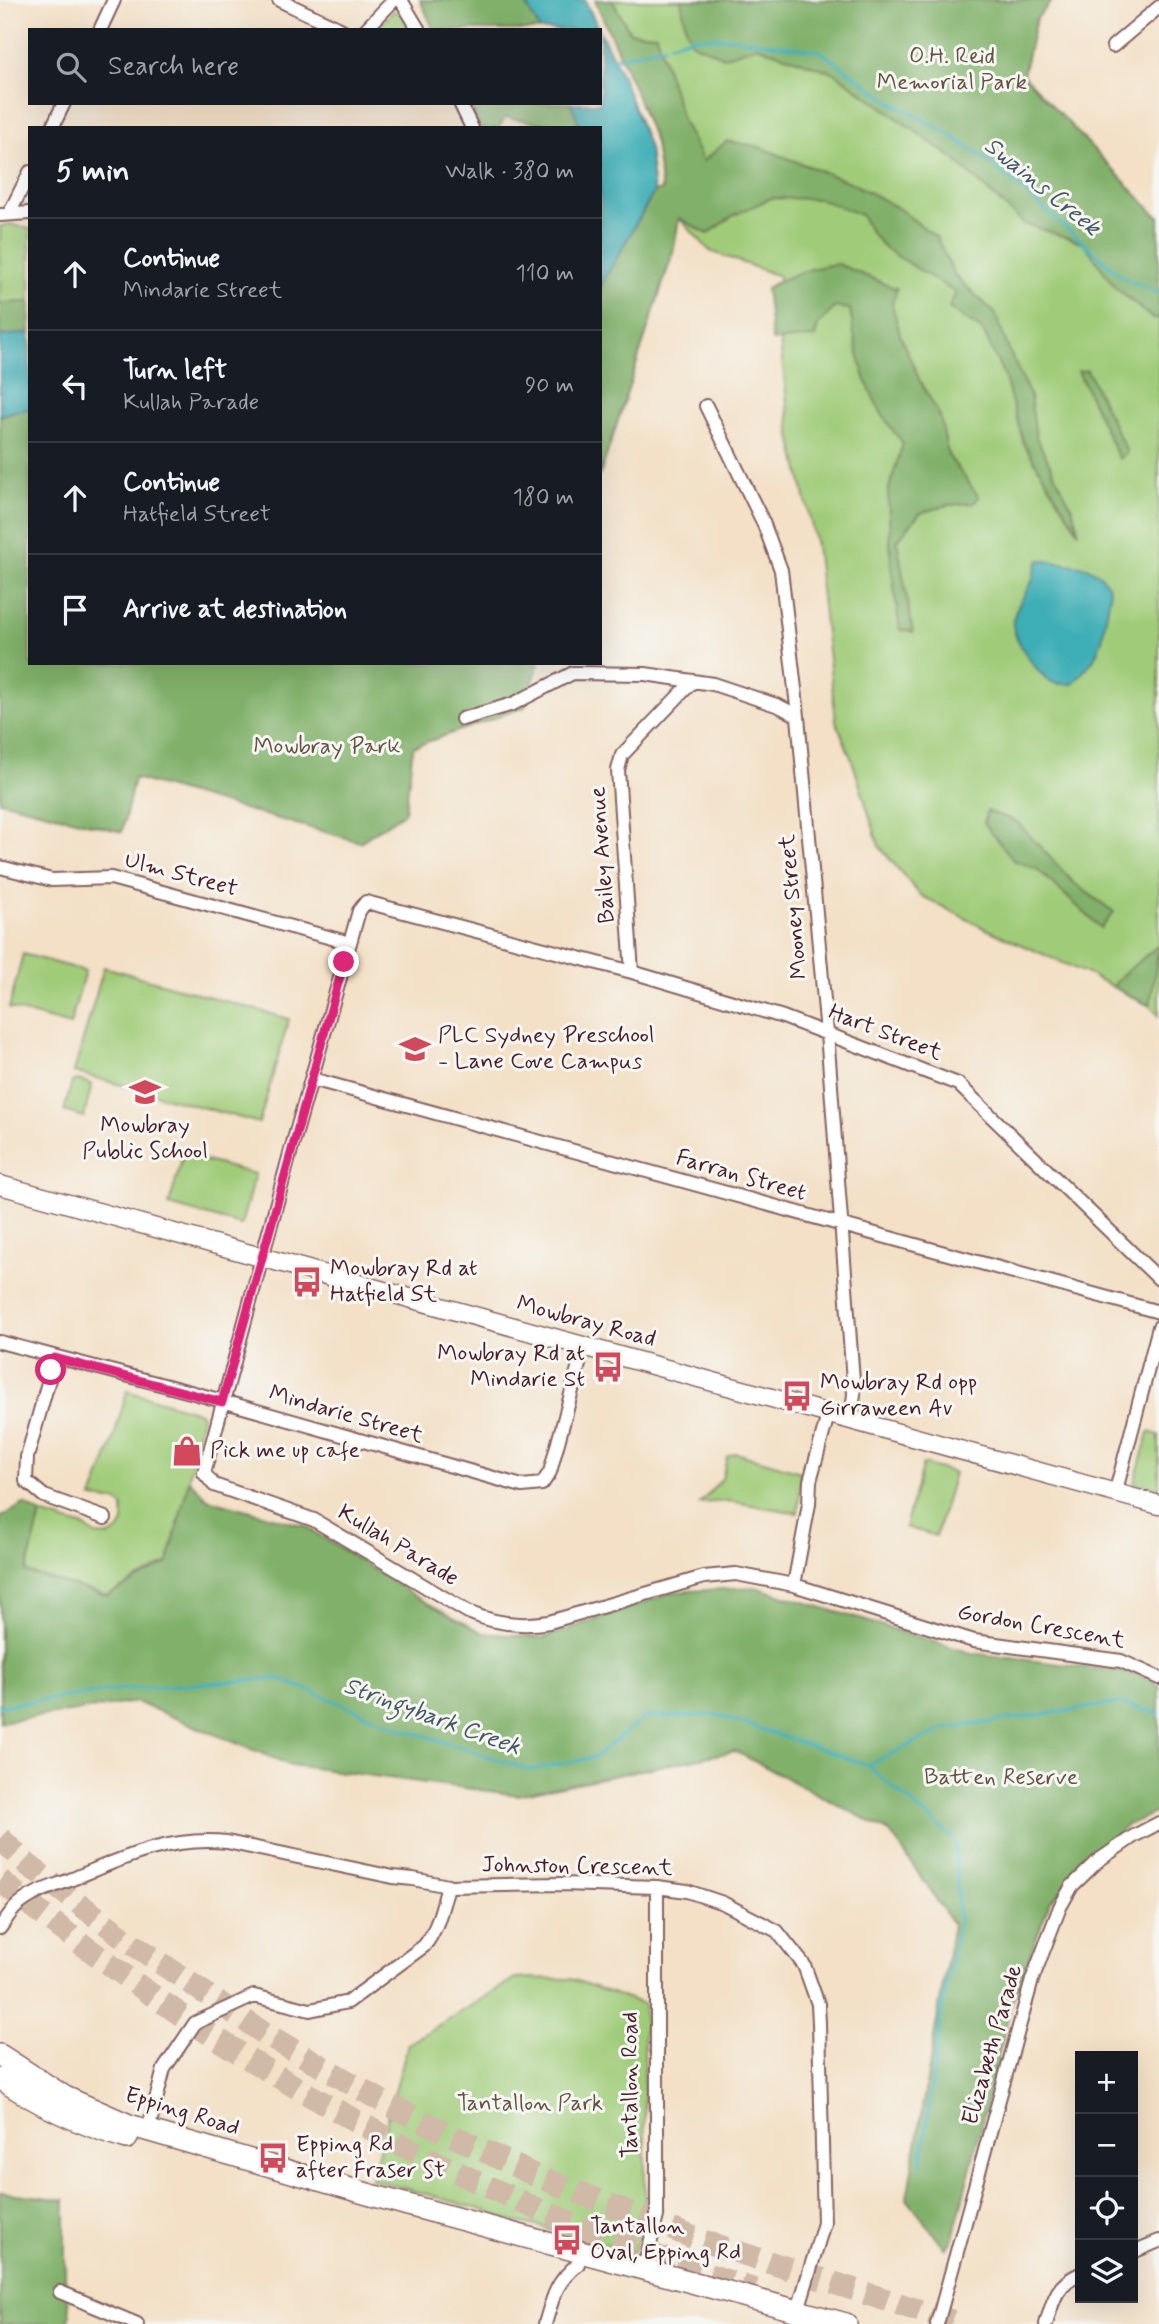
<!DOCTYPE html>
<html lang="en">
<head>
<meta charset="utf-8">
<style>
	:root { --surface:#171b24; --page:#242831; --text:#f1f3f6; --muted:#9ea1a6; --line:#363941 }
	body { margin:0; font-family:Mynerve,sans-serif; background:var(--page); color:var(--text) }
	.controls { position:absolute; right:21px; bottom:21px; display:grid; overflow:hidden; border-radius:0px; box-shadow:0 7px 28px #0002 }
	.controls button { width:63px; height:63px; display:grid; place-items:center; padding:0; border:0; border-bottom:2px solid var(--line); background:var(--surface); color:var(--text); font:35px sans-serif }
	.stop { position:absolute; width:21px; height:21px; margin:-16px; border:5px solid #db2777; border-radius:50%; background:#fff }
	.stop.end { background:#db2777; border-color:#fff; box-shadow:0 2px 7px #0008 }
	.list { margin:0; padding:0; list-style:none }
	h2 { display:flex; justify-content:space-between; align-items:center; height:91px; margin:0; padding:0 28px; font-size:30px }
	h2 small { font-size:23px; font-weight:400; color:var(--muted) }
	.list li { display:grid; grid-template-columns:46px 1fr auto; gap:21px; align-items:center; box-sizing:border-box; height:112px; padding:0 28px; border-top:2px solid var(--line) }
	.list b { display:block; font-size:26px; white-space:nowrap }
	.list p { margin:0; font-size:23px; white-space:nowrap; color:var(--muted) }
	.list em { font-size:23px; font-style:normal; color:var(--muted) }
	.icon { flex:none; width:38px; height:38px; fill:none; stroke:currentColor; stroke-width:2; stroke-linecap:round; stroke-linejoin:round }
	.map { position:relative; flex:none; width:1159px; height:2324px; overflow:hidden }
	.search { position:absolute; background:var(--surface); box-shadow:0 7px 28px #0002; left:28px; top:28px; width:574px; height:77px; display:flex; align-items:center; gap:18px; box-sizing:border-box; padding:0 24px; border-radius:0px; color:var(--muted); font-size:26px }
	.panel { position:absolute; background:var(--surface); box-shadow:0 7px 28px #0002; left:28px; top:126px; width:574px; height:539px; border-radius:0px }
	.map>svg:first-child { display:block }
	.green { fill:#a0cc79; stroke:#757652; stroke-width:2 }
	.forest { fill:#80b069; stroke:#65684a; stroke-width:2 }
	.water { fill:#3daeb6; stroke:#446670; stroke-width:2 }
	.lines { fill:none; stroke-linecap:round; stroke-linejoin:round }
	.stream { stroke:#3daeb6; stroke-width:3.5 }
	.motorway-tunnel { stroke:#d1b9a7; stroke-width:23; stroke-dasharray:23 11; stroke-linecap:butt }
	.minor-casing { stroke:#856361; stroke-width:16 }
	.secondary-casing { stroke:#856361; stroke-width:21 }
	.primary-casing { stroke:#856361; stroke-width:24 }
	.minor { stroke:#fff; stroke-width:12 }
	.secondary { stroke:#fff; stroke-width:18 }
	.primary { stroke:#fff; stroke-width:21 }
	.route { stroke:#db2777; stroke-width:9 }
	.labels { text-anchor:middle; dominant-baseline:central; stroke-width:6; stroke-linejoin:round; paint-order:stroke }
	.park-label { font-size:23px; fill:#645342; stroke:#f6f6f2 }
	.street-label { font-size:23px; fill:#4a1f2b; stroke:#f6f6f2 }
	.poi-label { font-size:23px; fill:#4a1f2b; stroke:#f6f6f2; text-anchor:start }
	.water-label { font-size:24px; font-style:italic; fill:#455863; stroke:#f6f6f2 }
</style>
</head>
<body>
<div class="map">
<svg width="1159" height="2324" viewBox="0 0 1159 2324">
	<rect width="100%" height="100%" fill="#f6f6f2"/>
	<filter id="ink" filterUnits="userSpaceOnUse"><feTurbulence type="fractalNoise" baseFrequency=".0143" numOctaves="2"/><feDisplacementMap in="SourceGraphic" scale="14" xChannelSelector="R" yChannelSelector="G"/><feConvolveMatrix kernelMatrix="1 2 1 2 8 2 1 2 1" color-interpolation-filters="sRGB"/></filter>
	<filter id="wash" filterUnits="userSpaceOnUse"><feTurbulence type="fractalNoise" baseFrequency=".00686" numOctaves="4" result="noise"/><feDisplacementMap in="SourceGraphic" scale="28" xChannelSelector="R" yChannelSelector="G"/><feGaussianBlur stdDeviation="1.57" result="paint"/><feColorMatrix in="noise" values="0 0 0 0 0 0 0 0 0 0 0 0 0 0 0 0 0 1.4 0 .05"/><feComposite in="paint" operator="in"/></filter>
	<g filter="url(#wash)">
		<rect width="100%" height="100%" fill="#f3e0c6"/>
		<path class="green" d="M595,0h133l28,46 79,27 119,86 69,64 61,20 31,44 38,32h6v697l-9,-10 -58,-30 -108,-48 -64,-33 -41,-49 -27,-86 -16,-39 -20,-176 -25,-109 -10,-86 -2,-74 -69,-25 -31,-33 -6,34 -73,223v-188l54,-95 8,-2 -7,-47 -25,-65z
			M396,11l8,4 8,15h-35l15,-18z
			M10,224l20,5v104l-30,3v-110z
			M23,954l62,17 -15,54 -61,-17z
			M104,967l185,52 -30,104 -185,-51z
			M77,1080l15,4 -8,33 -20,-6 8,-29z
			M183,1155l72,19 -14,51 -72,-20z
			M127,1391l71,21 4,3 -17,82 -17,66 -61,33 -81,-24 15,-58 44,13 10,8 14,1 9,-5 5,-8v-16l-6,-6 -25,-3 20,-54z
			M1149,1432l10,3v54l-25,-6z
			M736,1453l65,19 -3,41 -69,-12 -29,2 22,-24 5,-22z
			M923,1464l31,9 -18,63 -31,-9z
			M516,1978l55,1 73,25 1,209 -11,39 -91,-25 -32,-6 -28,-11 -112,-31 37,-135z"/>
		<path class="forest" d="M420,0h104l16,30h-106z
			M595,0h17l18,32 26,2 27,88 20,39 24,-20 29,5 96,37 46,25 38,29 19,39 40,37 13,35 22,48 6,41 37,73 6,23 -55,-89 -20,-69 -21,-44 -34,-23 7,-15 -70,-44 -14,-15 -11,-19 -41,-16 -49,-1 -37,17 -26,19 -29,-16 -6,34 -73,223v-188l54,-95 8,-2 -7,-47 -25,-65z
			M681,0h372l-17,19 -13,56 134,141h2v103h-6l-38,-32 -31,-44 -61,-20 -69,-64 -119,-86 -79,-27 -32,11 -32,-14 -6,-15z
			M469,103h102l10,25h-33l-3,-4 -40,-7 -6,11h-19z
			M838,264l59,25 -5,15 9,34 19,43 20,35 8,39 31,42 -5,6 -26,2 -28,8 -23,28 16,91 -13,-2 -9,-65 -3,-73 15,-49c-35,-40 -46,-82 -53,-134l-15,-2 -17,18 -3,12 -43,4 -6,-53c24,-13 44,-21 72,-24z
			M30,302v31l-30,3v-33z
			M1087,370l40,82 -8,7 -41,-88z
			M30,409v254h509l-14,44 -112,40 -8,65 -45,30 -226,-64 -12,54 -122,-31v-385l14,-5z
			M987,811l29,10 58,62 40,29 -13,16 -64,-59 -24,-9 -29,-37z
			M1159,945l-9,61 -37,-19 9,-12z
			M189,1480l19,19 97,27 113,72 65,35 60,5 131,-46 81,-5 216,66 170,21 18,11v126l-32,14 -77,77 -39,103 -58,233 -7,11 -39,-50 46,-275 -63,-92 -155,-81 -217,44 -228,-30 -154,-63 -136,20v-204l24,-14 17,10 -15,58 81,24 61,-33z
			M0,2192l65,8v78l5,37 -2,9h-68z"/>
		<path class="water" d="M524,0h61l14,30h-59z
			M600,32l22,44 27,72 5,44 -54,95v-159h-19l-10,-25h29z
			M30,333v76l-16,2 -14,5v-80z
			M1040,560l47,7 13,8 8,10 2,10 -8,45 -8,19 -21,25c-6,0 -15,1 -21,-2 -13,-6 -39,-43 -39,-58 0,-15 14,-31 20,-45 3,-7 1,-12 7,-19z"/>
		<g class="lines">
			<path class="stream" d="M670,44l24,-7 39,1 87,13 71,51 58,32 47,33 128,111 35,15
				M612,59l52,-13
				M0,1706l114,-16 165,-12 115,48 136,44 65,-13 50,-40 73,-2 150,50 75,-36 177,-26 39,11
				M868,1766l87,74 4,81 -17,86 -21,158"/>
		</g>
	</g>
	<g filter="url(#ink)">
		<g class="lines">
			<path class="motorway-tunnel" d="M0,1838l28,27 99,75 135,92 125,72 147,71 163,64 264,85
				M0,1880c36,31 75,59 113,87 196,144 411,249 642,323"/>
			<g class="minor-casing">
				<path id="minor" d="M279,0l63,30
					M401,0l18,30
					M100,30l14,-30
					M365,30l29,-30
					M1113,46l46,-39
					M460,103l12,25
					M52,128l12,-25
					M10,212l20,-40
					M0,215l30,-2
					M706,406l57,116 18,48 16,136 30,327 27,361 -3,27
					M462,719l51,-15 60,-31 72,1 68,10 66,22 19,10
					M0,867l52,13 59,-2 239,65
					M632,972l-14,-202 4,-15 71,-74
					M312,1079l847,233
					M1159,1279l-201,-195 -175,-67 -151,-45 -266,-70 -7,9 -68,239 -87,323 10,12 100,35 154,92c27,12 52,15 81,10l155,-45 32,-3 58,11 180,56 147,20 38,17
					M0,1342l194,51 328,93 20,-2 8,-12 34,-126
					M55,1358l-28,99 -1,24 18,15 61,22
					M1115,1494l44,-167
					M794,1585l15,-81 1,-23 18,-66
					M0,1928c5,-7 10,-16 17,-22 14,-13 35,-19 53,-26 53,-22 98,-44 157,-38l166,35 20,2 35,7 114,-2 95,3 30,4 36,12 54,28 27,34 14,39 1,19 5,200 -26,87
					M148,2131l16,-62 31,-46 59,-27 56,14 38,-8 76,-56c14,-17 18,-39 24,-60
					M1133,2252l26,-11
					M644,2268l13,-52v-329
					M60,2292l77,32
					M545,2324c8,-27 10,-41 33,-60
					M937,2324l95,-344 28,-73 12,-21 27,-26 35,-24 25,-13
					M1046,2324c7,-23 10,-40 34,-50"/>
			</g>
			<g class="secondary-casing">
				<path id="secondary" d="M0,1185l1159,320"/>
			</g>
			<g class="primary-casing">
				<path id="primary" d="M0,2055l65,42 64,28 242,70 475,129
					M0,2078c39,27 82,47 127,60"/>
			</g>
			<use href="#minor" class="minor"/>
			<use href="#secondary" class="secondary"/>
			<use href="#primary" class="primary"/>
		</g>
	</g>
	<g class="lines" filter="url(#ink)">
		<path class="route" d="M51,1370l4,-12 167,44 122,-440"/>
	</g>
	<defs>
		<g id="school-bare" transform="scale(2.415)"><path d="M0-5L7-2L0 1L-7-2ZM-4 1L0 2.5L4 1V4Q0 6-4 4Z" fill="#d1495b" stroke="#f6f6f2" stroke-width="2.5" paint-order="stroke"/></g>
		<g id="bus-bare" transform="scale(2.415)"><path d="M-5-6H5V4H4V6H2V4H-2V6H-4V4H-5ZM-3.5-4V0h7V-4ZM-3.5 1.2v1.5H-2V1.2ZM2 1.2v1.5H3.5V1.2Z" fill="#d1495b" stroke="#f6f6f2" stroke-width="2.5" paint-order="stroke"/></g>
		<g id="shop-bare" transform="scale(2.415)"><path d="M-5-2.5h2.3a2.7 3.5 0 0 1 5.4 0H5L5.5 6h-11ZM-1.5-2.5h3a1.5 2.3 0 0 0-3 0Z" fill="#d1495b" stroke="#f6f6f2" stroke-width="2.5" paint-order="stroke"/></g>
	</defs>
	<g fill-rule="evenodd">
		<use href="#school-bare" x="415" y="1049"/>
		<use href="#school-bare" x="145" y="1092"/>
		<use href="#bus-bare" x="307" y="1282"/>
		<use href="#bus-bare" x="608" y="1367"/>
		<use href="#bus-bare" x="797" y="1396"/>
		<use href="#shop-bare" x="187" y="1451"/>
		<use href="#bus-bare" x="273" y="2158"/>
		<use href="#bus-bare" x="567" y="2240"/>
	</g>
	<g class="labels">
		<g class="park-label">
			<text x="952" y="57">O.H. Reid<tspan x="952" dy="26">Memorial Park</tspan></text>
			<text x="327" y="747">Mowbray Park</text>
			<text x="1001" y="1778">Batten Reserve</text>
			<text x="530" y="2104">Tantallon Park</text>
		</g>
		<g class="street-label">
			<text transform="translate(603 855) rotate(-94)">Bailey Avenue</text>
			<text transform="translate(181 875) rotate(15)">Ulm Street</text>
			<text transform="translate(794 907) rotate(-95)">Mooney Street</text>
			<text transform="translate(885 1033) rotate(21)">Hart Street</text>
			<text transform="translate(741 1176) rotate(16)">Farran Street</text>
			<text transform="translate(586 1322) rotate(15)">Mowbray Road</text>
			<text transform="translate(346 1415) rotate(16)">Mindarie Street</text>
			<text transform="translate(398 1546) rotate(31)">Kullah Parade</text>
			<text transform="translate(1041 1627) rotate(10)">Gordon Crescent</text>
			<text transform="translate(577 1867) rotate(1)">Johnston Crescent</text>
			<text transform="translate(993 2045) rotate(-74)">Elizabeth Parade</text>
			<text transform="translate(631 2085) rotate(-90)">Tantallon Road</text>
			<text transform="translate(182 2112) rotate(17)">Epping Road</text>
		</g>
		<g class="poi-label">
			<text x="438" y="1036">PLC Sydney Preschool<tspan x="438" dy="26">- Lane Cove Campus</tspan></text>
			<text x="145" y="1126" text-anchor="middle">Mowbray<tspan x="145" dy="26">Public School</tspan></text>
			<text x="330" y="1269">Mowbray Rd at<tspan x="330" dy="26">Hatfield St</tspan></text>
			<text x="585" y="1354" text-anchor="end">Mowbray Rd at<tspan x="585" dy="26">Mindarie St</tspan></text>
			<text x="820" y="1383">Mowbray Rd opp<tspan x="820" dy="26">Girraween Av</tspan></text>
			<text x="210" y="1451">Pick me up cafe</text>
			<text x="296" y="2145">Epping Rd<tspan x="296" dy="26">after Fraser St</tspan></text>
			<text x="590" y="2227">Tantallon<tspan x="590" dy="26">Oval, Epping Rd</tspan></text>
		</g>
		<g class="water-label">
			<text transform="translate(1042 187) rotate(39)">Swains Creek</text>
			<text transform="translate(432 1717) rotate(20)">Stringybark Creek</text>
		</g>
	</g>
</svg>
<div class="controls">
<button>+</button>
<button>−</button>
<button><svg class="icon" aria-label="locate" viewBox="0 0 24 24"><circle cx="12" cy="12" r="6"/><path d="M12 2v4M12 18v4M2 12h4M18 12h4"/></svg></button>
<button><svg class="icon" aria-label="layers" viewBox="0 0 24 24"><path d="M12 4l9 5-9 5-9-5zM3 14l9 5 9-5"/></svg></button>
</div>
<div class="stop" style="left:51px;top:1370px"></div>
<div class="stop end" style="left:344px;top:962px"></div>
<div class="search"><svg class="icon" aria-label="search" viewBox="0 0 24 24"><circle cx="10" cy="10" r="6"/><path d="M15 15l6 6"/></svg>Search here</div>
<section class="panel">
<h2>5 min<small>Walk · 380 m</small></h2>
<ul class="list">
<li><svg class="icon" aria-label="ahead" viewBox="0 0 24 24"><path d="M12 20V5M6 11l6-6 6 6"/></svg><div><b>Continue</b><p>Mindarie Street</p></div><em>110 m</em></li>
<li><svg class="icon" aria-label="left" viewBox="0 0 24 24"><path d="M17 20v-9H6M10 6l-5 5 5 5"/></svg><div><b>Turn left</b><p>Kullah Parade</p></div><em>90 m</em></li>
<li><svg class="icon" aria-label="ahead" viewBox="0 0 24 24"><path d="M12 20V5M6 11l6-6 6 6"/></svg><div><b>Continue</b><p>Hatfield Street</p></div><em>180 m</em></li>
<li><svg class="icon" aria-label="arrive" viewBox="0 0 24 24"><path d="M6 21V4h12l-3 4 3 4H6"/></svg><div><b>Arrive at destination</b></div></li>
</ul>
</section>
</div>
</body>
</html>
